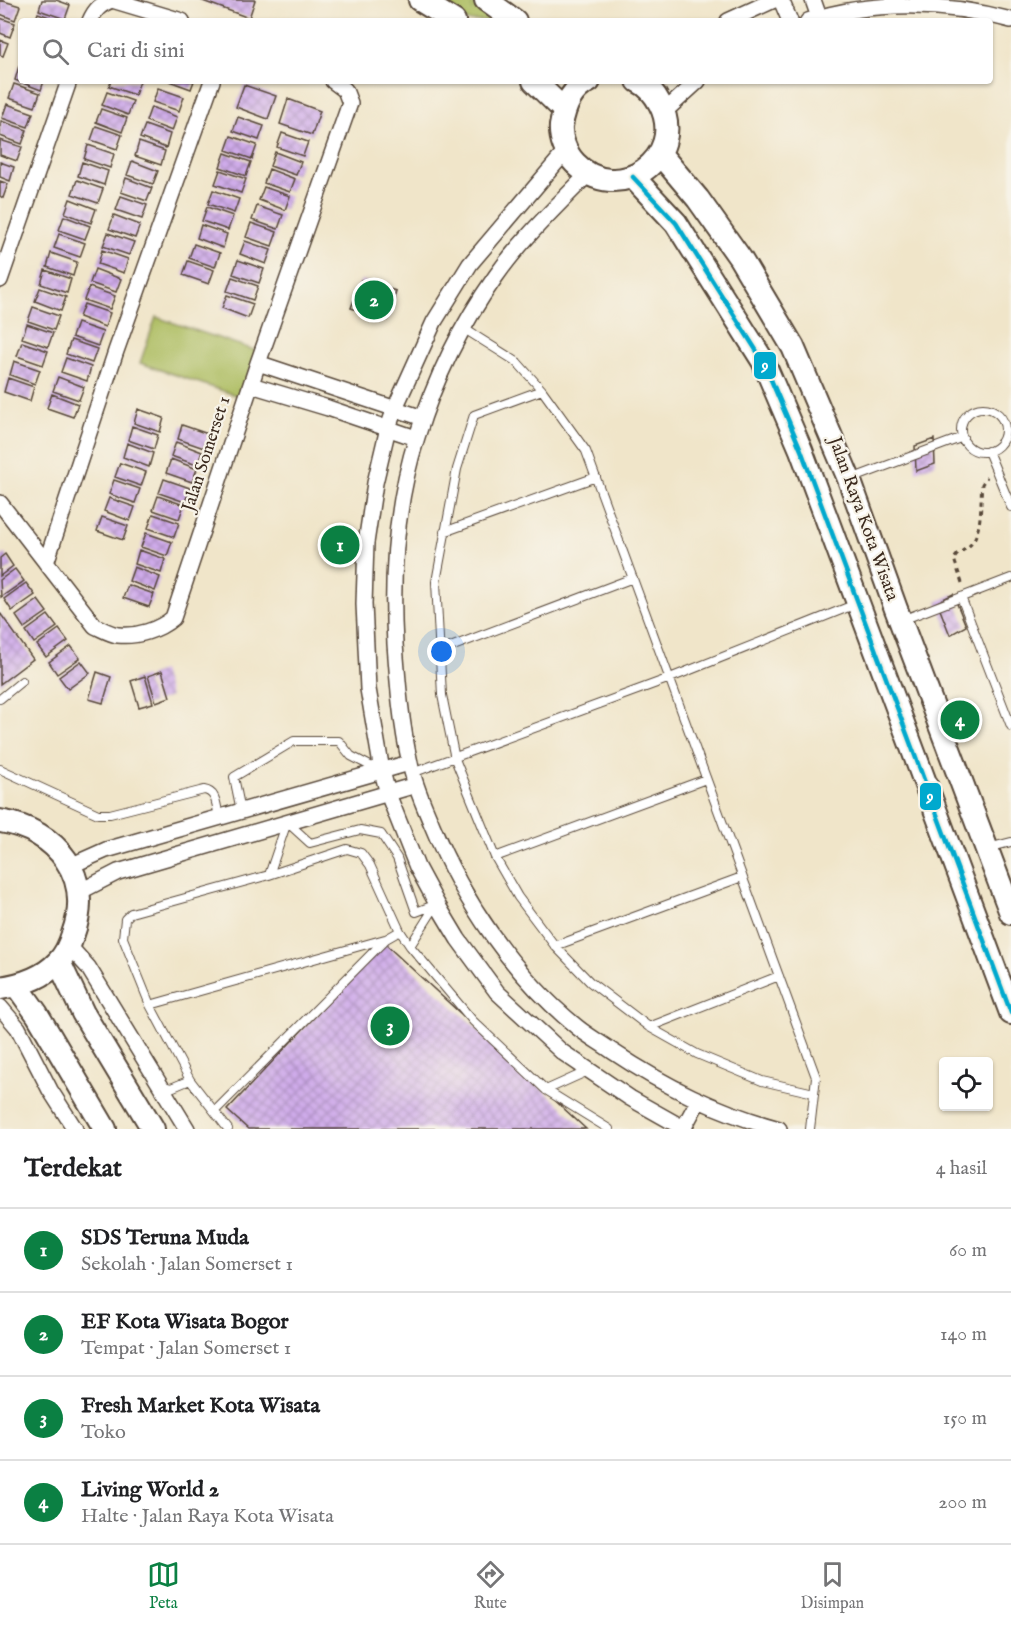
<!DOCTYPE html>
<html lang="id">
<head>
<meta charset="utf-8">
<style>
	:root { --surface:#fff; --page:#f2f2f2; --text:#202124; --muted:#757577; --line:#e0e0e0; --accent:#0b8043 }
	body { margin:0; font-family:"IM FELL English",serif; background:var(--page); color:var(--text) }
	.controls { position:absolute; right:18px; bottom:18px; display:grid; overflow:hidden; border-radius:6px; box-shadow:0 2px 4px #0004 }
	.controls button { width:54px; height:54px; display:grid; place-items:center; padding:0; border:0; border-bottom:2px solid var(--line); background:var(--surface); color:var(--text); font:30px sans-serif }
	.you { position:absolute; left:442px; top:652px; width:21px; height:21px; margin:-15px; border:4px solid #fff; border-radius:50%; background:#1a73e8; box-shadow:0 0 0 9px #1a73e833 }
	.badge { display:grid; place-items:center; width:39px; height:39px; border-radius:50%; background:var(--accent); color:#fff; font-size:20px; font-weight:700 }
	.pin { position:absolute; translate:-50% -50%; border:3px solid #fff; box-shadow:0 2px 6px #0006 }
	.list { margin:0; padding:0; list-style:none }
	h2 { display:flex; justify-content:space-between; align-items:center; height:78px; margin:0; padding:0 24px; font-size:26px }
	h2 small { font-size:20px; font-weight:400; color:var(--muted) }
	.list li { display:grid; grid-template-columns:39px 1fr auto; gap:18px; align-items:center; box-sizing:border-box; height:84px; padding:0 24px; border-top:2px solid var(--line) }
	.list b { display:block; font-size:22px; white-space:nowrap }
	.list p { margin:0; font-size:20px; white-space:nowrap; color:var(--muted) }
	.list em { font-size:20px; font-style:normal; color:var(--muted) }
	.icon { flex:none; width:33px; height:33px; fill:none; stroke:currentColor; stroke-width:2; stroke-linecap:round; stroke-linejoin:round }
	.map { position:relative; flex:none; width:1011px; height:1129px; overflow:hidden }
	.search { position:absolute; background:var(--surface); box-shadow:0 2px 4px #0004; left:18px; right:18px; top:18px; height:66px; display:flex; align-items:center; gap:15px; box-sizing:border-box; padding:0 21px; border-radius:6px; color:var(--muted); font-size:22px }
	.sheet { height:414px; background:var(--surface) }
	nav { display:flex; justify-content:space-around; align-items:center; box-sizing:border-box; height:84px; border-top:2px solid var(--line); background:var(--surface); font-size:16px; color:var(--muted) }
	nav a { display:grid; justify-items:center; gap:3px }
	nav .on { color:var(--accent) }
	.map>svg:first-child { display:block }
	.grass { fill:url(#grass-tufts); stroke:#74733e; stroke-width:1.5 }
	.green { fill:#acbc5e; stroke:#74733e; stroke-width:1.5 }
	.building { fill:url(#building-cross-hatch) }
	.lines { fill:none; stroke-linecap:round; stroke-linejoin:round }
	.lane-casing { stroke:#564638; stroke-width:10 }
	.street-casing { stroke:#564638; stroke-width:18 }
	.secondary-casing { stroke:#564638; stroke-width:26 }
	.path { stroke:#564638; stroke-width:3; stroke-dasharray:4.5 4.5; stroke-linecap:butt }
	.lane { stroke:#fff; stroke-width:8 }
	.street { stroke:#fff; stroke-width:15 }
	.secondary { stroke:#fff; stroke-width:22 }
	.bus-1-casing { stroke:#f7f3e8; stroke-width:9 }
	.bus-1 { stroke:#00a9ce; stroke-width:4.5 }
	.labels { text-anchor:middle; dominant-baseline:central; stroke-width:4.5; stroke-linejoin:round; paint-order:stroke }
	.street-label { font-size:18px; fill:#3b2a1e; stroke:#f7f3e8 }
	.line-badge { stroke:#f7f3e8; stroke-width:2 }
	.badge-label { font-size:16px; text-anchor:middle; font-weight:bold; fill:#fff }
</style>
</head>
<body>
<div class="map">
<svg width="1011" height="1129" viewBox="0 0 1011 1129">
	<defs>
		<pattern id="grass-tufts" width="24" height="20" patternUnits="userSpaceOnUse" patternTransform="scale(1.5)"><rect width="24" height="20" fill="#acbc5e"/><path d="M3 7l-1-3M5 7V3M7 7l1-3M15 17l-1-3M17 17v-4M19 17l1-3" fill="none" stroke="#8d994d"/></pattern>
		<pattern id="building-cross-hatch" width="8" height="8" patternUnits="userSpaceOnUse" patternTransform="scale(1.5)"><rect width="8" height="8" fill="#cfabea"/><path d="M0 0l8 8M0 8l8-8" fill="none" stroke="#a98bbd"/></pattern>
	</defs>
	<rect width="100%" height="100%" fill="#f7f3e8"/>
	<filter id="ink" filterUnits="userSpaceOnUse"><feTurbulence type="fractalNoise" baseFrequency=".0167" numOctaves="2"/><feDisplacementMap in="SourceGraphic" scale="12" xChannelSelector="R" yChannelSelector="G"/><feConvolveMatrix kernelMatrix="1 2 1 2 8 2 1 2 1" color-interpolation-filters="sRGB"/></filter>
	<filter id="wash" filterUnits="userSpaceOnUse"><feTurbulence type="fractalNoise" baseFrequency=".008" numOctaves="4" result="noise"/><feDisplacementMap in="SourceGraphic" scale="24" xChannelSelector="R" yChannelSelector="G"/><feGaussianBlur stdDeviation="1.35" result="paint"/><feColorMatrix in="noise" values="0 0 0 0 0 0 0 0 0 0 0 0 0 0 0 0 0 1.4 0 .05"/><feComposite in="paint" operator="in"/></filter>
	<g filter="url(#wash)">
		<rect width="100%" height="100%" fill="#f0e5c9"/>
		<path class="grass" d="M436,0h32l31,21h-32z"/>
		<path class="green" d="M156,317l101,34 -16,46 -101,-34z"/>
		<g id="blocks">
			<path class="building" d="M0,0l20,6 -5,14 -15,-6z
				M42,0h14l14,5 -5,14 -26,-9z
				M200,0h55l-6,18z
				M38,13l22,8h-25z
				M0,18l15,5 -5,14 -10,-4z
				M0,40l8,3 -5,13 -3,-1z
				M19,66l2,1v14h23l-3,9 -26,-10z
				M111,81h29l-5,14 -26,-9z
				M169,81h25l-3,8z
				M14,84l26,9 -5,14 -26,-9z
				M244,85l32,11 -8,23 -32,-12z
				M158,88l26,9 -5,14 -26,-9z
				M107,92l26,9 -5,14 -26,-10z
				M288,99l32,12 -8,24 -32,-11z
				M7,104l26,9 -5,14 -26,-9z
				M151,107l26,10 -5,14 -26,-10z
				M101,109l26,9 -5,14 -26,-10z
				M238,117l26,9 -5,14 -26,-9z
				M1,121l26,9 -5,14 -22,-8z
				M145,125l25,9 -4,14 -26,-10z
				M96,126l26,9 -5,14 -26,-9z
				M282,133l26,9 -5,14 -26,-9z
				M231,136l26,9 -5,14 -26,-9z
				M0,140l22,7 -5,14 -17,-6z
				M139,142l26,9 -4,14 -26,-9z
				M88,145l26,9 -4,14 -26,-9z
				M275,152l26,10 -5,13 -26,-9z
				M225,153l26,9 -5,14 -26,-9z
				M132,161l26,10 -5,13 -26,-9z
				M0,162l14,5 -4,14 -10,-4z
				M82,162l26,9 -4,14 -26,-9z
				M269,169l26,10 -5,13 -26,-9z
				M220,170l26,9 -5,14 -26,-9z
				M126,178l26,10 -5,13 -26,-9z
				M77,180l26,9 -5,14 -26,-9z
				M0,181l8,3 -5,14 -3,-2z
				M264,187l26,9 -5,14 -26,-10z
				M213,190l26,9 -5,14 -26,-9z
				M121,196l26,9 -5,14 -26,-9z
				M70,199l26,10 -5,14 -26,-10z
				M257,206l26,9 -5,14 -26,-9z
				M207,207l26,9 -5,14 -26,-9z
				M114,215l26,10 -5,13 -26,-9z
				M64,216l26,10 -5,13 -26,-9z
				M251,223l26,9 -5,14 -26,-9z
				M201,225l26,9 -4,14 -26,-10z
				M108,233l26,9 -5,13 -26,-9z
				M59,234l26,9 -5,14 -26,-9z
				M245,241l26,9 -5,14 -26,-10z
				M194,244l26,9 -5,14 -26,-9z
				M102,250l26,9 -4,14 -26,-9z
				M51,253l26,9 -4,14 -26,-9z
				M238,260l26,9 -5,14 -26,-9z
				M188,261l26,9 -5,14 -26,-9z
				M95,269l26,10 -5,13 -26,-9z
				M45,270l26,9 -4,14 -26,-9z
				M232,277l26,9 -5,14 -26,-9z
				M361,280l35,11 -9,29 -36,-12z
				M89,287l26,9 -5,13 -26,-9z
				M40,288l26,9 -5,14 -26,-10z
				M227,295l26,9 -5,14 -26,-10z
				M84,304l26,9 -5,14 -26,-10z
				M33,307l26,9 -5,14 -26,-9z
				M77,323l26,9 -5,14 -26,-9z
				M27,324l26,9 -5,14 -26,-9z
				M71,340l26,9 -5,14 -26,-9z
				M22,342l26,9 -5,14 -26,-9z
				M66,358l25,9 -4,14 -26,-9z
				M14,361l26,9 -5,14 -25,-9z
				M58,377l26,10 -5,13 -26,-9z
				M8,378l26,9 -4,14 -26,-9z
				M52,394l26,10 -5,13 -26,-9z
				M138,409l26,9 -4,14 -26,-9z
				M182,425l26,9 -4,14 -26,-9z
				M132,426l26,9 -4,14 -26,-9z
				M934,439l1,25 -19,7 -1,-25z
				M176,442l26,10 -5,13 -26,-9z
				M127,443l26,10 -4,14 -26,-10z
				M171,459l26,10 -5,13 -26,-9z
				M120,463l26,9 -5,14 -26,-9z
				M164,479l26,9 -5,14 -26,-9z
				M114,480l26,9 -5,14 -26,-9z
				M158,496l26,9 -5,14 -26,-9z
				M109,498l26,9 -5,14 -26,-10z
				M153,514l26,9 -5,14 -26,-9z
				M102,517l26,9 -5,14 -26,-9z
				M146,533l26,9 -5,14 -26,-9z
				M139,550l26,9 -4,14 -26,-9z
				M5,554l8,12 -13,10v-18z
				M134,567l26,10 -5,14 -26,-10z
				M15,569l9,12 -23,16 -1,-17z
				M26,583l9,12 -23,16 -8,-12z
				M128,585l26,9 -5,13 -26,-9z
				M953,594l13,32 -16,9 -13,-33z
				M38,600l9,12 -23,16 -8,-12z
				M0,613l33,46 -33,25z
				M48,615l9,12 -23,16 -8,-12z
				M59,629l9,12 -22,16 -9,-12z
				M71,646l9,12 -23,16 -8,-12z
				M81,661l9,12 -22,16 -9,-12z
				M162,671l8,26 -14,5 -8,-26z
				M97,672l14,5 -8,26 -14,-4z
				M145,676l8,27 -14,4 -8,-26z
				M384,943l202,186h-338l-21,-19z"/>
		</g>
	</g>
	<g filter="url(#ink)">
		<use href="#blocks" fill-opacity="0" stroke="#564638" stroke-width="1.5"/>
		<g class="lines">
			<g class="lane-casing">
				<path id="lane" d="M463,328l54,34 25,28 44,61 230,626 -6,52
					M542,390l-68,25 -17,54 -21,113 6,113 13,64 40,98 23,40 37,49 35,36 59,45 48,27 65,27 52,12
					M961 430a22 22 0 1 1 44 0a22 22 0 1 1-44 0Z
					M988,451l23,56
					M851,479l112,-42
					M444,532l152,-55
					M961,597l50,129
					M902,620l109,-42
					M440,651l193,-73
					M0,699l22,-18
					M0,769l98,45h12l94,-24c13,2 12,15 15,27
					M412,773l258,-95 186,-74
					M241,811l-7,-34 60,-36h45l12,15 29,15
					M988,848l23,-6
					M495,857l211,-78
					M269,875l18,-53 23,21 50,-13 21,4 16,24 19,54 21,-8
					M410,946l26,-41
					M555,946l187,-69
					M150,1005l235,-66
					M649,1027l130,-51
					M163,1086l8,2 19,-8
					M546,1090l42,-19
					M215,1111l171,-172 14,-8
					M228,1129l-38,-49 -40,-75 -27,-67 2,-19 6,-6 138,-38 78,-26 14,4 9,12 30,66 10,15 63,75 73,69 63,39"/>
			</g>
			<g class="street-casing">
				<path id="street" d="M781,0l9,21
					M813,0l6,17
					M90,21c5,-12 11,-17 22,-21l70,21
					M728,21l46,-21
					M808,21c65,-21 137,-19 203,-1
					M664,112l34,-31
					M566,151l-96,113 -36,58 -39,86 -7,20 -13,55 -9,60 -2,61 4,85 14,82 6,23 29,73 20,37 21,35 39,53 65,60 68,46 55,31
					M588,174c-32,33 -66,65 -92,102 -34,48 -62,105 -79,161 -21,66 -26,138 -22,207 3,40 6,80 15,119 4,22 14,42 22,62 31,76 81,150 145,202 11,9 24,16 35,24 54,36 105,61 167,78
					M0,280l69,-199
					M258,363l165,55
					M251,385l77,23 88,30
					M0,503l95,123c7,3 15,8 23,9 19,2 41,-5 55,-17l85,-255 92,-260 -5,-13 -12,-9
					M46,563l70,-212 96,-270
					M70,866l36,-16 303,-87
					M79,892l39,-20 298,-87
					M69,946l19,21 99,162
					M0,1007l18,21 32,62 25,39
					M683,1129l15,-28"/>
			</g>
			<g class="secondary-casing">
				<path id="secondary" d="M420,0l34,21
					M486,0l29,21
					M534,81l30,29
					M589,81c-18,8 -25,26 -28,45 -1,12 5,28 14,37 42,44 113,-5 85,-59 -5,-10 -12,-18 -22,-23
					M660,154l38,45 42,59 53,89 56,132 47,130 115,304
					M633,177l43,46 87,138 38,89 210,563
					M0,821c57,9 94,56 73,113 -3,10 -8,21 -15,28 -15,16 -37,23 -58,26
					M59,962l24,51 70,116
					M17,986l20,28 68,115"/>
			</g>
			<path class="path" d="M962,583l-8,-24c4,-7 12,-9 17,-15 12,-15 9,-42 11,-60l5,-7"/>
			<use href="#lane" class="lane"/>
			<use href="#street" class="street"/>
			<use href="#secondary" class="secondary"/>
			<g class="bus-1-casing">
				<path id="bus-1" d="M633,177l43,46 87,138 38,89 210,563"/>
			</g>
			<use href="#bus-1" class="bus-1"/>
		</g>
	</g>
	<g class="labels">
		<g class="street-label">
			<text transform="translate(207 454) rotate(-72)">Jalan Somerset 1</text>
			<text transform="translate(863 519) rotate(70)">Jalan Raya Kota Wisata</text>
		</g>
	</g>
	<g class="line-badge">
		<rect x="753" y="351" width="24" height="29" rx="6" fill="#00a9ce"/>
		<rect x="919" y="782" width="23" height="29" rx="6" fill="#00a9ce"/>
	</g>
	<g class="badge-label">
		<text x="765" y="371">9</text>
		<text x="930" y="802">9</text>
	</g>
</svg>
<div class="controls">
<button><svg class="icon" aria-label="locate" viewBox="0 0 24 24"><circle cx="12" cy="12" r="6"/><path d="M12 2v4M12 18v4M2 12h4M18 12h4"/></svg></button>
</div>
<div class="you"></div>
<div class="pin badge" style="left:340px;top:545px">1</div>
<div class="pin badge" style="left:374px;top:300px">2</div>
<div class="pin badge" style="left:390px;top:1026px">3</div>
<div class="pin badge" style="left:960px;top:720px">4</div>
<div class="search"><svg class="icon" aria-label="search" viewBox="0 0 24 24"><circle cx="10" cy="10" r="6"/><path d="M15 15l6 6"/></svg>Cari di sini</div>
</div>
<section class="sheet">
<h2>Terdekat<small>4 hasil</small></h2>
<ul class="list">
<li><span class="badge">1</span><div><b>SDS Teruna Muda</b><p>Sekolah · Jalan Somerset 1</p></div><em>60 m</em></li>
<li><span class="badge">2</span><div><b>EF Kota Wisata Bogor</b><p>Tempat · Jalan Somerset 1</p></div><em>140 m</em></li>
<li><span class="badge">3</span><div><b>Fresh Market Kota Wisata</b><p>Toko</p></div><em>150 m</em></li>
<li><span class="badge">4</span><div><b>Living World 2</b><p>Halte · Jalan Raya Kota Wisata</p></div><em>200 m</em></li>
</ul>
</section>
<nav>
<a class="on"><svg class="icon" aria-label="map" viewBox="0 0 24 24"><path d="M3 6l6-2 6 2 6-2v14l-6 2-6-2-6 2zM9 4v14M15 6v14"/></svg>Peta</a>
<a><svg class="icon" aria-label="directions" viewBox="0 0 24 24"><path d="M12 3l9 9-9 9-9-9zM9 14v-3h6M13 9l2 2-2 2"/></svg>Rute</a>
<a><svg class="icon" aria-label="saved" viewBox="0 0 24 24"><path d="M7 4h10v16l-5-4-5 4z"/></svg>Disimpan</a>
</nav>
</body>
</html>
